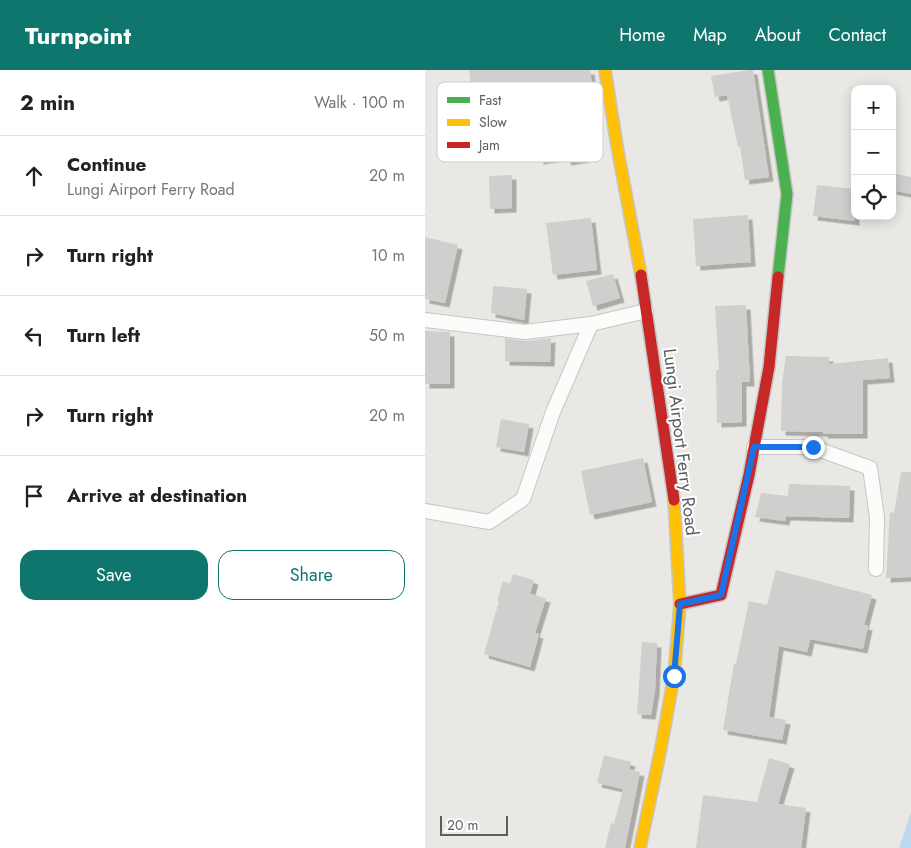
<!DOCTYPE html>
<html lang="en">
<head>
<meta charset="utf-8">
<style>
	:root { --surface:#fff; --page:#f2f2f2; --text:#222; --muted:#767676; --line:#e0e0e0; --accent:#0f766e }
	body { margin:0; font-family:Jost,sans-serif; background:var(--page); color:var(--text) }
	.controls { position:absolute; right:15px; top:15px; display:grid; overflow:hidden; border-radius:10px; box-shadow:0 2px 12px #0003 }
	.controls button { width:45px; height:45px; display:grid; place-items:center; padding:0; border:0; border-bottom:1px solid var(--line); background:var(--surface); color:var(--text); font:25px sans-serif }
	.scale { position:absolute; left:15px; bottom:12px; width:68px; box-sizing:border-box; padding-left:5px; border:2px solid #5a5d61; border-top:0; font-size:14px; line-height:18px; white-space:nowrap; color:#5a5d61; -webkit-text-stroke:4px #fff; paint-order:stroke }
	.stop { position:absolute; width:15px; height:15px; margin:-11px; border:4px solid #1a73e8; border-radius:50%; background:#fff }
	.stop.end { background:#1a73e8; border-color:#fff; box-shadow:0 1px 5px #0008 }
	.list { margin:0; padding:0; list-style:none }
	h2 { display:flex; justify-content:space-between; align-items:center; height:65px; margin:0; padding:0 20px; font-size:21px }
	h2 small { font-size:16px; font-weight:400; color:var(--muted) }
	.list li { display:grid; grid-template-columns:32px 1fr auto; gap:15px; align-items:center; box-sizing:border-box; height:80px; padding:0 20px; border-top:1px solid var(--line) }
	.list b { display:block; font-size:19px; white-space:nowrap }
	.list p { margin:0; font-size:16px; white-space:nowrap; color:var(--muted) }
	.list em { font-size:16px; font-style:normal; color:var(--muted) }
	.actions { display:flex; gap:10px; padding:15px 20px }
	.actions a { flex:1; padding:11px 0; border:1px solid var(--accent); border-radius:15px; text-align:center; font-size:18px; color:var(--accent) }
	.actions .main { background:var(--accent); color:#fff }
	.icon { flex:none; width:28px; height:28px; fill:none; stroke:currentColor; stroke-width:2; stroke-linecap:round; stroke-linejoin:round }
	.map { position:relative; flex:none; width:486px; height:778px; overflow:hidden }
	header { display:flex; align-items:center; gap:30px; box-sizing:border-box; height:70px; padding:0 25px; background:var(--accent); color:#fff }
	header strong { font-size:24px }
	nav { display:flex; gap:28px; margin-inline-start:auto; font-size:18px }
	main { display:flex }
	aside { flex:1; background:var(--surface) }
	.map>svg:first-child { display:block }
	.water { fill:#bdd8ef }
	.building { fill:#d0cfcd; filter:url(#shadow) }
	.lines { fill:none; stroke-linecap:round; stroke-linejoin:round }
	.lane-casing { stroke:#c6c6c6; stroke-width:16 }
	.fast-casing { stroke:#c6c6c6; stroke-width:14 }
	.slow-casing { stroke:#c6c6c6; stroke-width:14 }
	.jam-casing { stroke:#c6c6c6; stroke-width:14 }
	.lane { stroke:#fcfcfb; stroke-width:14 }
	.fast { stroke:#4caf50; stroke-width:11 }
	.slow { stroke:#ffc107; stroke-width:11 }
	.jam { stroke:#c62828; stroke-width:11 }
	.route { stroke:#1a73e8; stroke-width:6 }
	.labels { text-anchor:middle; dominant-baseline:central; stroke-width:4; stroke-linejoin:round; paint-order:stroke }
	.street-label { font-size:18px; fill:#5a5d61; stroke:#fff }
	.key { fill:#fff; stroke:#ceced0; stroke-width:1 }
	.key-label { font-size:14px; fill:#5a5d61 }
</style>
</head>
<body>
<header>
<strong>Turnpoint</strong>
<nav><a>Home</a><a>Map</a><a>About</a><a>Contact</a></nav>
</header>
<main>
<aside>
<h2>2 min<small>Walk · 100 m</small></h2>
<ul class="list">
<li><svg class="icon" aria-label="ahead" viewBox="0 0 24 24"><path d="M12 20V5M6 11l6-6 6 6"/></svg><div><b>Continue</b><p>Lungi Airport Ferry Road</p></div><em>20 m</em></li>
<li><svg class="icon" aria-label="right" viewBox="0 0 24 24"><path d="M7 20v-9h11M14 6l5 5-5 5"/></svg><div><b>Turn right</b></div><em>10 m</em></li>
<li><svg class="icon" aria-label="left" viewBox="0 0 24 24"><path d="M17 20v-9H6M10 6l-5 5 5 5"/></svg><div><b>Turn left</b></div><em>50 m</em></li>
<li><svg class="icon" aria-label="right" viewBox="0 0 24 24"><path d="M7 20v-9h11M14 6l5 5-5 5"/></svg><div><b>Turn right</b></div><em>20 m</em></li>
<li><svg class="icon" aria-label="arrive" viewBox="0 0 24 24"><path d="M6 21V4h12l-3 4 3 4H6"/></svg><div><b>Arrive at destination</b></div></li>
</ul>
<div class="actions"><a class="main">Save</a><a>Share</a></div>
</aside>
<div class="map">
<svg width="486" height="778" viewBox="0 0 486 778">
	<defs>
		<filter id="shadow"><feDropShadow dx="4.5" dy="4.5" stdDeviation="0" flood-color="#0004"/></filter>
	</defs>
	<rect width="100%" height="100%" fill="#e9e8e4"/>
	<path class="water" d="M486,742v36h-12z"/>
	<path class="building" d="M44,0h121l4,28 -19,3 10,57 -18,3 -2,-5 -26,4 -7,-54 -22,1v1l-36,5z
		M324,0h4l16,107 -24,3 -5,-34 -2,1 -11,-52 -12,2 -4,-21z
		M467,103l19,4v17l-19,-4z
		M87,105v33l-22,1 -1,-33z
		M392,115l38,4v32l-42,-5z
		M323,145l3,47 -55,4 -3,-47z
		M166,148l6,52 -44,5 -7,-52z
		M0,167l33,8 -13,58 -20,-4z
		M188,204l7,24 -27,8 -7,-25z
		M68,216l34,3 -3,31 -33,-7z
		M321,235l4,77h-8v40l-25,1 -1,-53h3l-4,-64z
		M0,261l25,1v52h-25z
		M80,268l21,3 25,-3 -1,24 -45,-1z
		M361,286l43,1v7l59,-6 2,20 -27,2v54h-40v-2l-42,-1 1,-48z
		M76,349l28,5 -5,28 -28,-5z
		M218,388l9,44 -62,13 -9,-44z
		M476,402h10v105l-25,1 4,-66 4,1z
		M364,414l61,2 -1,32 -63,-2 -1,5 -30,-4 6,-24 27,3z
		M351,500l96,25 -8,30 4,1 -5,23 -53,-10 -3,13 -28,-6 -10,71 17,3 -4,20 -59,-10 11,-67 2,1 13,-63 18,4z
		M88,504l21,6 -4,14 16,4 -11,35 4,1 -9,33 -46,-13 15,-53h-2l6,-20 7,3z
		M217,572l15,1 -2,48 -4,24 -14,-1z
		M179,685l27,7 -2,7 11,3 -15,76h-20l6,-25 3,1 9,-35 -26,-6z
		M344,688l21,6 -12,40 28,4 -5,40h-105l7,-53 54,7z"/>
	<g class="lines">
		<g class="lane-casing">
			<path id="lane" d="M0,250l100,12 66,-8
				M329,377h58l58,21 7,49 -1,52
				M0,441l64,11 34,-23 30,-87 38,-88 55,-13"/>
		</g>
		<g class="fast-casing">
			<path id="fast" d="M343,0l19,124 -9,83"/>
		</g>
		<g class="slow-casing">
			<path id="slow" d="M180,0l12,76 24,129
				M215,778l21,-100 13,-72 6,-72 -6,-104"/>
		</g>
		<g class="jam-casing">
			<path id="jam" d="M216,205l33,225
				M255,534l41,-9 28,-120 20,-108 9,-90"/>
		</g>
		<use href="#lane" class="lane"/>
		<use href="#fast" class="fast"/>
		<use href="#slow" class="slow"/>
		<use href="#jam" class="jam"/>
	</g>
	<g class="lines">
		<path class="route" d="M249,606l6,-72 41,-9 33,-148h59"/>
	</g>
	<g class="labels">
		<g class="street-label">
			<text transform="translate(256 372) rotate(83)">Lungi Airport Ferry Road</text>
		</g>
	</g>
	<rect x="12" y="12" width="166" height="80" rx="8" class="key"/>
	<rect x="22" y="27" width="23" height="6" fill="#4caf50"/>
	<rect x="22" y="49" width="23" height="7" fill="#ffc107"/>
	<rect x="22" y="72" width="23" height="6" fill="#c62828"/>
	<g class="key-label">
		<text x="54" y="35">Fast</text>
		<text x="54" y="57">Slow</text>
		<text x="54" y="80">Jam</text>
	</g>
</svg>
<div class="controls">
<button>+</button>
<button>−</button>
<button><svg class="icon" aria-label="locate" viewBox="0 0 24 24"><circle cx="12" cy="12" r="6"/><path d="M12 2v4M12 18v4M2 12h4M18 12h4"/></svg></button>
</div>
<div class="scale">20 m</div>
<div class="stop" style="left:249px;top:606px"></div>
<div class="stop end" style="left:388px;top:377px"></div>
</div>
</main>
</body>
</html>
